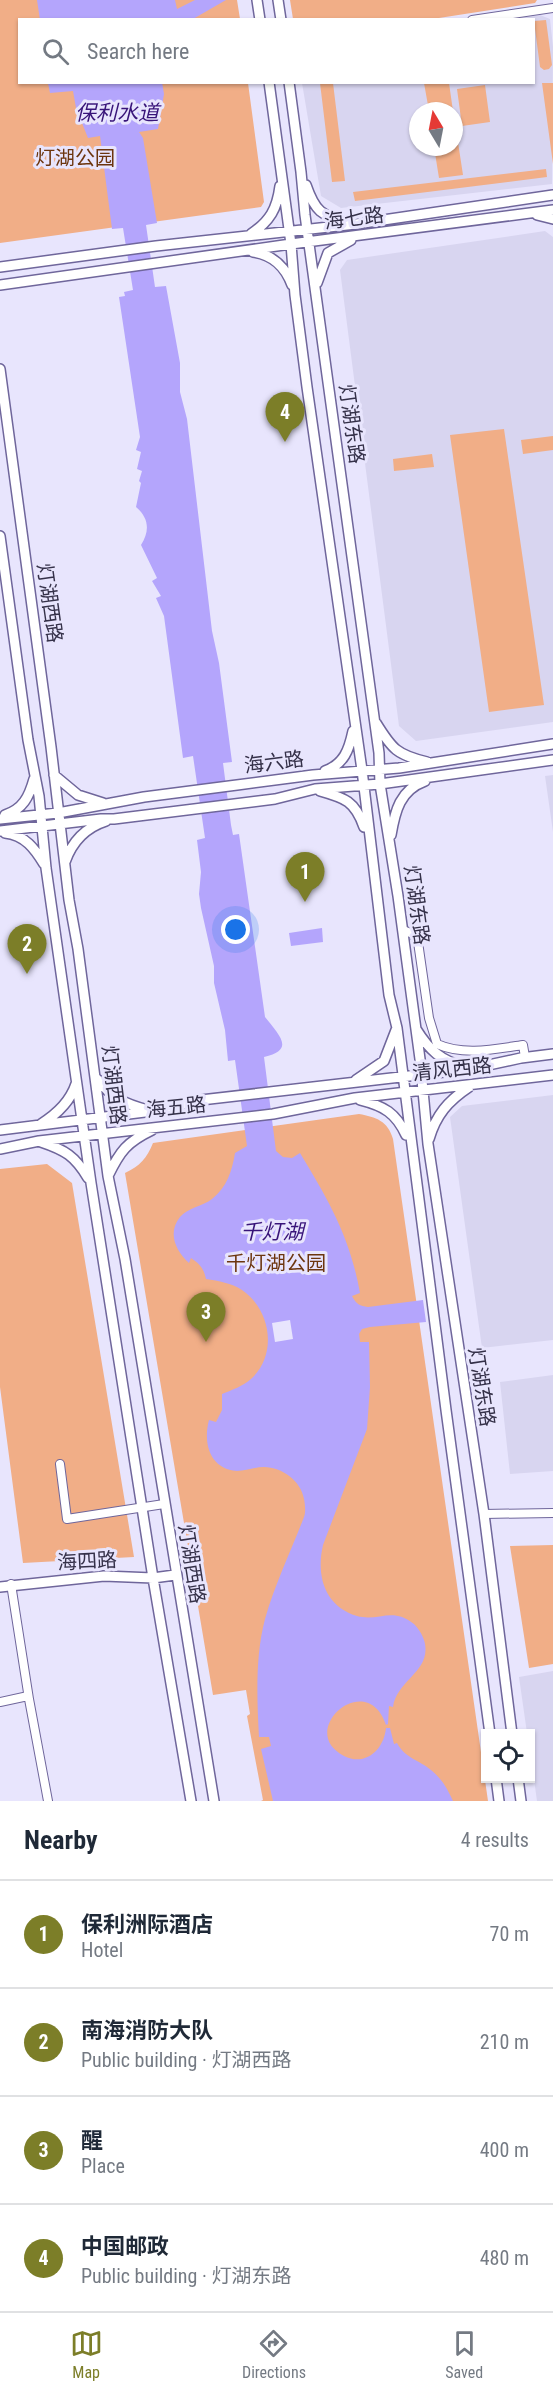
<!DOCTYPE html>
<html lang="en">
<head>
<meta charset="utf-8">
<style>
	:root { --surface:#fff; --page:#f6f6f7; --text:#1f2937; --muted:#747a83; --line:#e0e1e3; --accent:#7c7e28 }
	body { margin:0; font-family:"Roboto Condensed","Noto Sans SC",sans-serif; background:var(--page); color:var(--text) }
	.controls { position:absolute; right:18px; bottom:18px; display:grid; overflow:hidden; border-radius:0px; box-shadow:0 2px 4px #0004 }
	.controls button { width:54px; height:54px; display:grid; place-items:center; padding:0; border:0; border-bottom:2px solid var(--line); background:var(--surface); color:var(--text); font:30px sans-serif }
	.compass { position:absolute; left:409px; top:102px; width:54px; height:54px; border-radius:50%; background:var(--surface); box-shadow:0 2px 4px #0004; rotate:350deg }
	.you { position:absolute; left:236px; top:930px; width:21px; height:21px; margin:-15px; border:4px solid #fff; border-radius:50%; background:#1a73e8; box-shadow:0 0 0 9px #1a73e833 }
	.badge { display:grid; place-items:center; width:39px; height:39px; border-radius:50%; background:var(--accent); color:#fff; font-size:20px; font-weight:700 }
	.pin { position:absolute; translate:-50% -50px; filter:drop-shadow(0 2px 3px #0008) }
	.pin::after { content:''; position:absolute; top:32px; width:21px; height:18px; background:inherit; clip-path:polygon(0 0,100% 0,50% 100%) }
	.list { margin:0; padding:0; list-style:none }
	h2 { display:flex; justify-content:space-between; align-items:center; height:78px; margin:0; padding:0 24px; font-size:26px }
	h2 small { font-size:20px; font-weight:400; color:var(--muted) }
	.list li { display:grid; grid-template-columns:39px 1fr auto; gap:18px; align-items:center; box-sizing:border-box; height:108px; padding:0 24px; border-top:2px solid var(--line) }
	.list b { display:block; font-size:22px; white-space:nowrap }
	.list p { margin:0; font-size:20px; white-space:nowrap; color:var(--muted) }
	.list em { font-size:20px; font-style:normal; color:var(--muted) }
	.icon { flex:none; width:33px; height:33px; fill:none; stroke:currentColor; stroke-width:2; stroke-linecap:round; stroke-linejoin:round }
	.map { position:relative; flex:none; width:553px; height:1801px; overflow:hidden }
	.search { position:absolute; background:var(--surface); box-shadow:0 2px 4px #0004; left:18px; right:18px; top:18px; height:66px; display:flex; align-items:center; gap:15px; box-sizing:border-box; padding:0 21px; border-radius:0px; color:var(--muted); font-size:22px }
	.sheet { height:510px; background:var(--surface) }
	nav { display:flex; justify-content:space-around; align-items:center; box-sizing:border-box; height:84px; border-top:2px solid var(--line); background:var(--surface); font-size:16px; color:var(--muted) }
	nav a { display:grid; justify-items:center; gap:3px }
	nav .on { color:var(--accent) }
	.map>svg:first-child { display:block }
	.built { fill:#d8d5f0; fill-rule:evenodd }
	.green { fill:#f1ae87 }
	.water { fill:#b4a5fc }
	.pier { fill:#e8e5fd }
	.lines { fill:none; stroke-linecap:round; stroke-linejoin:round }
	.minor-casing { stroke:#6f669b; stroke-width:10 }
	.major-casing { stroke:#6f669b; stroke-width:12 }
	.minor { stroke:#fff; stroke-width:8 }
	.major { stroke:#fff; stroke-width:9 }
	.labels { text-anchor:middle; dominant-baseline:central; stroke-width:6; stroke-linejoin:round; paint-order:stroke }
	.park-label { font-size:20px; fill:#6c350e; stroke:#e8e5fd }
	.street-label { font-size:20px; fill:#353149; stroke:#e8e5fd }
	.water-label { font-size:21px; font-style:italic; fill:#381479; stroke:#e8e5fd }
</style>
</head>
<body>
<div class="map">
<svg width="553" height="1801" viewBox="0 0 553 1801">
	<rect width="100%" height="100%" fill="#e8e5fd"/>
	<path class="built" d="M540,15l10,4 3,28 -1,137 -211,24 -20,-12 -19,-113 232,-1v-62l-23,-1zM418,111h36v36h-36z
		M545,231l8,6v485l-137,19 -17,-15 -59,-456 7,-10z
		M553,775v57l-8,-56z
		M553,1095v245l-71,8 -32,-231 12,-11z
		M553,1375v96l-43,3 -10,-92z
		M553,1671v130h-16l-6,-43 -1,-24 -3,-1 -8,-56z"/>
	<path class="green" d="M0,0h237l3,19 -220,1v62l228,1 16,119 -3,5 -261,36z
		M290,0h247l-2,3 -109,17 -133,-1z
		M546,20l6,45 -3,4 -5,1 -4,-3 -6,-46z
		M320,83h13l12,98 -13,1z
		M424,83h25l4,28h-24z
		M542,83h11v81z
		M485,85l5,37 -28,4 -5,-37z
		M454,116l9,59 -24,3 -5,-31h20z
		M546,169l1,8 -192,24 -2,-9z
		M504,429l40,276 -55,7 -39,-277z
		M553,436v14l-30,4 -2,-14z
		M432,454l2,13 -40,4 -1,-12z
		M359,1114c17,3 29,7 34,25l95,662h-227l2,-1 -16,-84 3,-2 -4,-24 -33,5 -88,-522c15,-7 22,-15 28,-30z
		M47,1164l25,19 62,374 -111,6 -23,-176v-218z
		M553,1545v119l-24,4 -19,-122z"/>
	<path class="water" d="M37,0h138l2,9 18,-9h31l-33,19 -153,1z
		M162,82l2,12 -6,35 -19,3 4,6 14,85 -11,2 9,62 11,-1 14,77v29l7,27 25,212 7,32 13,99 -9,1 8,62 2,10 6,-1 26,183c14,18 31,33 -1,40l12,94 7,6 9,1 8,-5c29,48 50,84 60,140l-8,3c4,8 8,10 16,11l55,-7 3,22 -56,5 -8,2 -3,5 1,8h9l1,45 -3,42 -44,116c-7,30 1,61 34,71 22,6 35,-10 57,8 5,5 10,13 11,20 5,28 -28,36 -32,63l-4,-1 -1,18 -2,1c-19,-58 -91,6 -42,31 22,11 40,-7 42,-28h4l4,16 3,-1c8,15 22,17 34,27 11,9 16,18 22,31h-180l-12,-52 10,-3 -2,-9h-10c-2,-38 -4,-80 6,-118 10,-35 26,-68 39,-102 2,-5 1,-13 0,-18 -3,-18 -22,-32 -40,-32 -9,0 -18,4 -27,4 -28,-2 -34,-29 -28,-51l7,2 6,-12v-16c10,-4 21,-8 29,-15 27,-25 20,-69 -9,-89 -11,-7 -23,-9 -36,-11 -2,-10 -6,-15 -15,-21l-2,5c-13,-12 -22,-30 -9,-46 7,-9 23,-11 32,-18 15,-12 20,-28 23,-46l12,-7 -12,-86 -7,1 -3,-31 -11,-47v-17l-13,-58 -2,-14 2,-22 -4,-32 8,-2 -12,-82 -10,2 -19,-142 -8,-18 5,-2 -9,-15 5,-3 -16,-33c9,-14 8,-27 -5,-38l5,-24 -2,-2 3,-10 -5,-2 4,-17 -5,-2 4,-13 -21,-140 6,-1 -1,-4 9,-2 -10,-62 -11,1 -12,-93 -12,2 -12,-30 -3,-17 -23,2 -2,-10z
		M322,928l1,14 -32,4 -2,-13z"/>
	<path class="pier" d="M290,1320l3,19 -18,3 -3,-19z"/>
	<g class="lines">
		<g class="minor-casing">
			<path id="minor" d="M472,20l81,-12
				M403,930l10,4 5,8 11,76 8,26c27,12 58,5 86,1l2,12
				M60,1464l7,55 97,-15
				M484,1514l69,-1
				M11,1584l18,115 19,102
				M0,1702l28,-6"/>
		</g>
		<g class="major-casing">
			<path id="major" d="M257,0l3,20
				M278,0l3,20
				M269,82l22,162 4,51 12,92 55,383 27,225 8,33 49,382 44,324
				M289,82l12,90 4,43 74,538 1,31 18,112 22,163 8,85 56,370 28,220
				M306,185c9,26 15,31 42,37
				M537,215l16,4
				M251,234c19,-13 26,-25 29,-48
				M253,252c20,3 32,14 39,33
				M0,267l156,-21 200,-22 197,-29
				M317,283l11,-30 23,-13
				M0,285l291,-41 262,-34
				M0,369l51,378 18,153 9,49 30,227 17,83 89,542
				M0,536l28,204 11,56 7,72 45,315 62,395 38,223
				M376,723c16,26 21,32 51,39
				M325,771c19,-7 24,-21 28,-40
				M54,775l24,20 25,8
				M320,791c25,7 35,10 44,36
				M5,815c18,-6 24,-18 29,-36
				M0,819l58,-6 86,-16 93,-12 76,-10 86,-7 154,-24
				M0,831l101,-12h13l161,-20 40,-10 65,-5 173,-24
				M5,833c20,2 30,16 39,31
				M391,835c4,-24 9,-45 34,-54
				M65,862c7,-20 19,-34 41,-41
				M416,1029c13,21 25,32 49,38
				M97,1079c15,19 28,25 51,31
				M356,1080l28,-19 12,-31
				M360,1100c24,6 36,13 46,35
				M41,1124c16,-10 29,-22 35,-40
				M0,1130l161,-20 40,-10 269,-31 51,-11 32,-4
				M429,1139c7,-24 19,-38 40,-52
				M41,1142c24,8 34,14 47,36
				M0,1149l39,-8 234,-27 82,-16 198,-23
				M108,1176c12,-25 19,-34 44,-46
				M0,1587l104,-11 49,2 22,-3
				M496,1778l3,23
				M518,1778l3,23"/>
		</g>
		<use href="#minor" class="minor"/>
		<use href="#major" class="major"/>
	</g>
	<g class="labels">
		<g class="park-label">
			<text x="75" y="158">灯湖公园</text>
			<text x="276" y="1263">千灯湖公园</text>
		</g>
		<g class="street-label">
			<text transform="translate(354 218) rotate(-7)">海七路</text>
			<text transform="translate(352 424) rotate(82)">灯湖东路</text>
			<text transform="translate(50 603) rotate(82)">灯湖西路</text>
			<text transform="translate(274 762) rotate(-7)">海六路</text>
			<text transform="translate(417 905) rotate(82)">灯湖东路</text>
			<text transform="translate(452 1069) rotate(-6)">清风西路</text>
			<text transform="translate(114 1085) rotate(83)">灯湖西路</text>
			<text transform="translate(176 1107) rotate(-6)">海五路</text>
			<text transform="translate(482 1387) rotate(81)">灯湖东路</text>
			<text transform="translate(87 1561) rotate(-3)">海四路</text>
			<text transform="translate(192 1564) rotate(81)">灯湖西路</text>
		</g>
		<g class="water-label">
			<text x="117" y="113">保利水道</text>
			<text x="272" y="1232">千灯湖</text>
		</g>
	</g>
</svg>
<div class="controls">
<button><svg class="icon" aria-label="locate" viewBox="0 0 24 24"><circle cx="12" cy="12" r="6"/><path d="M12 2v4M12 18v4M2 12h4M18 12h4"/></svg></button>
</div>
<svg class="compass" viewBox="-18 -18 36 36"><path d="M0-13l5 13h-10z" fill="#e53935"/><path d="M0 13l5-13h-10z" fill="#747a83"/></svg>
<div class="you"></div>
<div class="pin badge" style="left:305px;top:902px">1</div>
<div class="pin badge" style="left:27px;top:974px">2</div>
<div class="pin badge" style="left:206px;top:1342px">3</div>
<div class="pin badge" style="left:285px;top:442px">4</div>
<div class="search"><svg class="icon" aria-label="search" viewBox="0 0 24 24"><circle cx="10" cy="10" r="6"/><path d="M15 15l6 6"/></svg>Search here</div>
</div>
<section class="sheet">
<h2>Nearby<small>4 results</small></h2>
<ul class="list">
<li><span class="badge">1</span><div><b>保利洲际酒店</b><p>Hotel</p></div><em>70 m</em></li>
<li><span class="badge">2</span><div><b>南海消防大队</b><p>Public building · 灯湖西路</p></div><em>210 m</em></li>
<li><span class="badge">3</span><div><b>醒</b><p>Place</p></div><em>400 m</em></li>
<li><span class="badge">4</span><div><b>中国邮政</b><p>Public building · 灯湖东路</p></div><em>480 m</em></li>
</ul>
</section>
<nav>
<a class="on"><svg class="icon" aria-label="map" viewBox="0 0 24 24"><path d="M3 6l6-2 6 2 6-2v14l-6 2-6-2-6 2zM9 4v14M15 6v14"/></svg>Map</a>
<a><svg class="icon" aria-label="directions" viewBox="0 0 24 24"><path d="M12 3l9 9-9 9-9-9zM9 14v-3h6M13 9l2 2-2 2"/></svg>Directions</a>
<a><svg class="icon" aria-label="saved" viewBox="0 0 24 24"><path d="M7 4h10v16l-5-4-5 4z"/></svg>Saved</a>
</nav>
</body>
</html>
